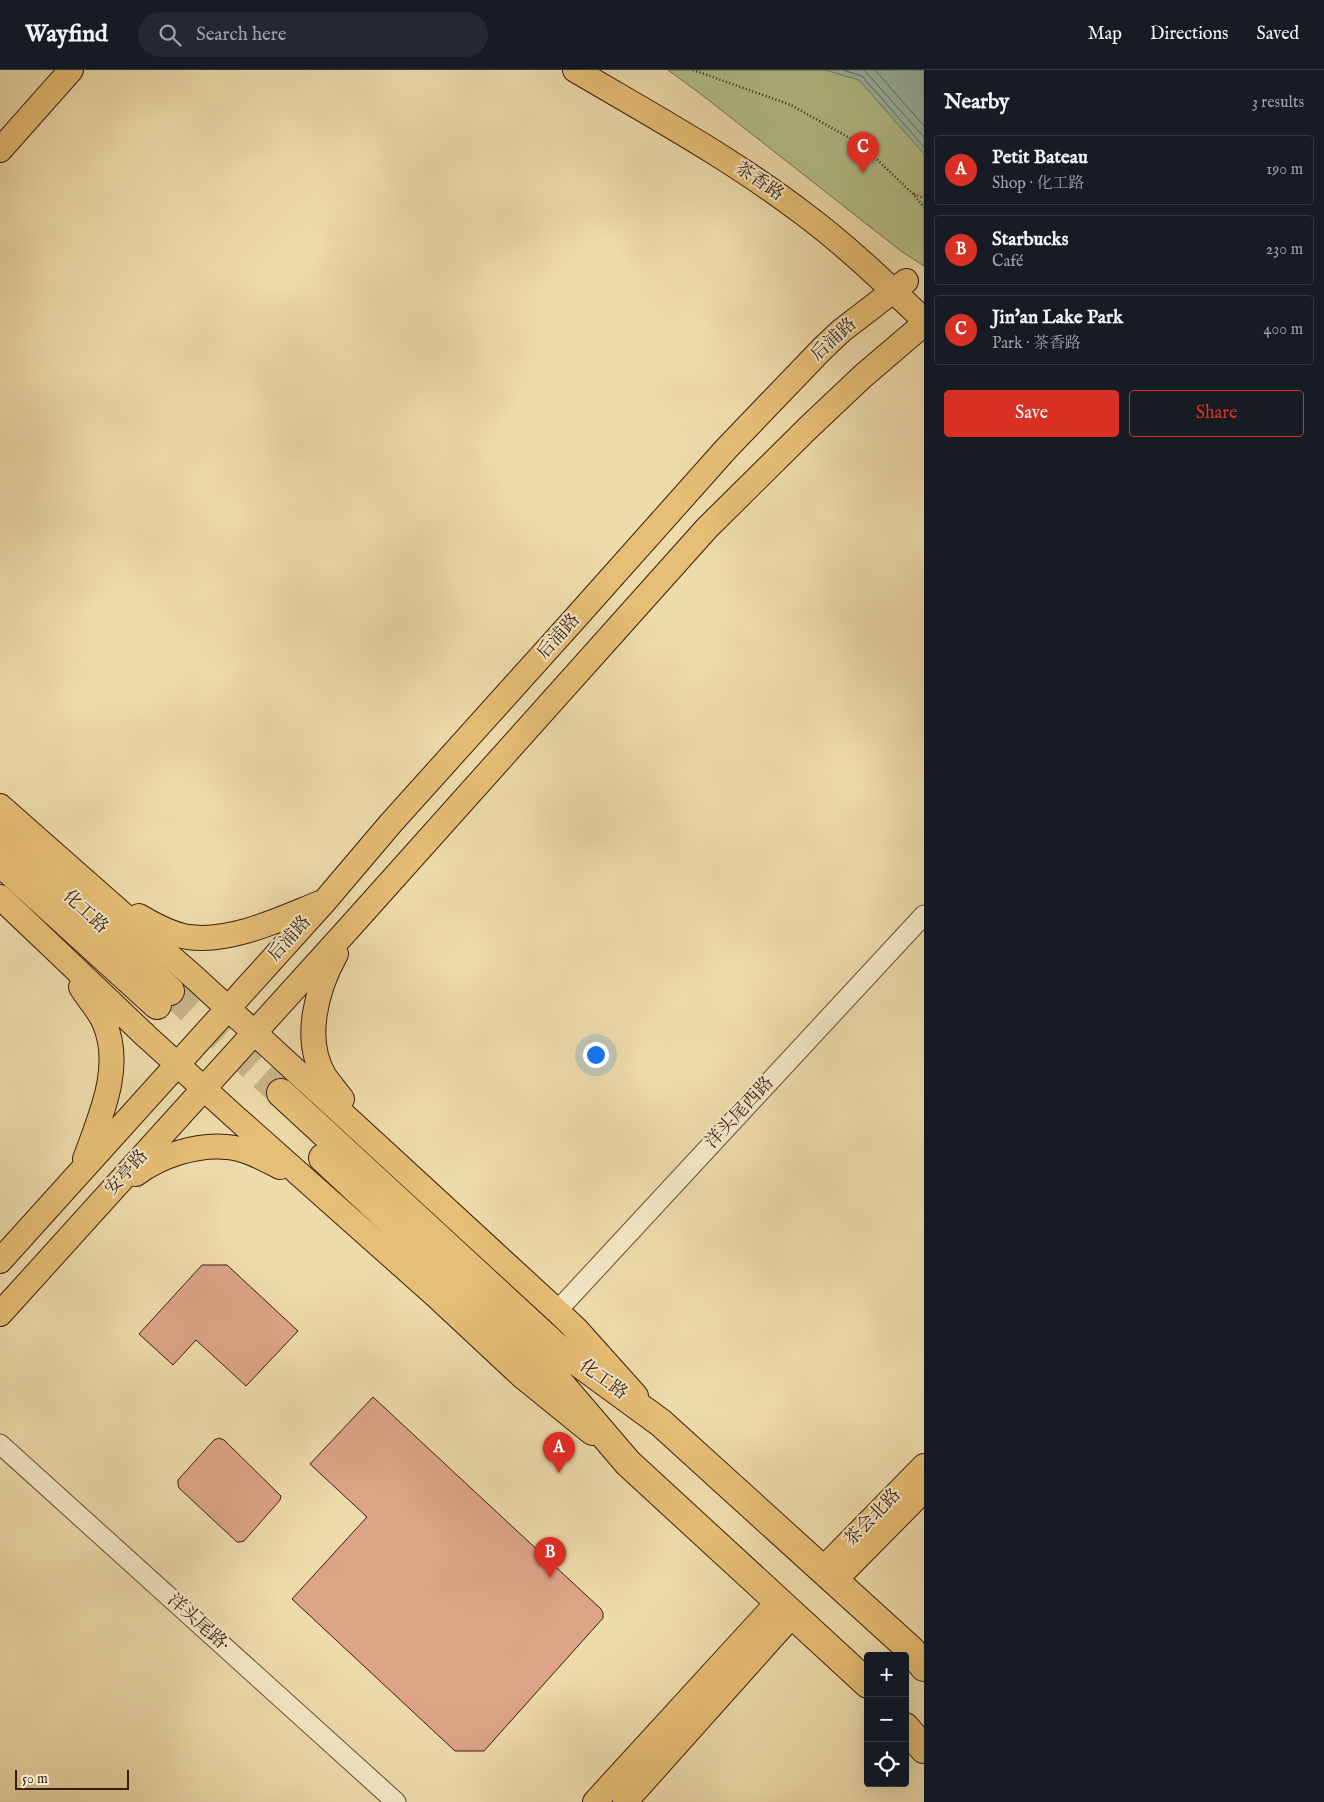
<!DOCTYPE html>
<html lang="en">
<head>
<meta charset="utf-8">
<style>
	:root { --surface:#171b24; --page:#242831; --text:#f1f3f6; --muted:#9ea1a6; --line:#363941; --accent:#d93025 }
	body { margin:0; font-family:"IM FELL English","Noto Serif SC",serif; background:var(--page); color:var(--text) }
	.controls { position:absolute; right:15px; bottom:15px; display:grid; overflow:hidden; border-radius:5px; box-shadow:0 5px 20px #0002 }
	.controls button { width:45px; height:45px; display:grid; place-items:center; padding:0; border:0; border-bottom:1px solid var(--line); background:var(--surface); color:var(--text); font:25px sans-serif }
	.scale { position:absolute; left:15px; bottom:12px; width:114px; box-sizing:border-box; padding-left:5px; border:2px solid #371d10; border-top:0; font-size:14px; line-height:18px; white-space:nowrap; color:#371d10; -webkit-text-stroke:4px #f4e8c8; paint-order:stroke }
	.you { position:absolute; left:595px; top:984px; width:18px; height:18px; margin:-12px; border:4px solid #fff; border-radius:50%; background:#1a73e8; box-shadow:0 0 0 8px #1a73e833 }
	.badge { display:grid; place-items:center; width:32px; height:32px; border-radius:50%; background:var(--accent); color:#fff; font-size:16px; font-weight:700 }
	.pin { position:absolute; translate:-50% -41px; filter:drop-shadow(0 1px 2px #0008) }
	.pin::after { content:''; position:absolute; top:26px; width:18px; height:15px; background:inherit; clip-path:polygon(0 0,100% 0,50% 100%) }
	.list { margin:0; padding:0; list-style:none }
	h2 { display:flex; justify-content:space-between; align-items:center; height:65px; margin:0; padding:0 20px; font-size:21px }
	h2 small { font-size:16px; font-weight:400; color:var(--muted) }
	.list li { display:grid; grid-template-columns:32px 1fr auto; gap:15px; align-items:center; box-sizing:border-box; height:70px; margin:0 10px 10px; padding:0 10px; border:1px solid var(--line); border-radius:5px }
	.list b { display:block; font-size:19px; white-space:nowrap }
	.list p { margin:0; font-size:16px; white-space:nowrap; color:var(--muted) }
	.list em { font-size:16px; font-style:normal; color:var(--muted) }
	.actions { display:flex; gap:10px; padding:15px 20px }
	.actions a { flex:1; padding:11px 0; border:1px solid var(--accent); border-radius:5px; text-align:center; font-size:18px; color:var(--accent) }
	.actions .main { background:var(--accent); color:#fff }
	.icon { flex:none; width:28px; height:28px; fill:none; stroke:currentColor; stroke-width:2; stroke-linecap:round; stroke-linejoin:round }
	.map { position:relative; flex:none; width:924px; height:1732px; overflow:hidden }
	header { display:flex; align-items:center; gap:30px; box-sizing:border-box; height:70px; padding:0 25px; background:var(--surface); border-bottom:1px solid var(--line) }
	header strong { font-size:24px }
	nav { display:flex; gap:28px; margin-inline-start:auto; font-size:18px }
	.search { width:350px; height:45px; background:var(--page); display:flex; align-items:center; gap:12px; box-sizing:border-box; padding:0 18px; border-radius:28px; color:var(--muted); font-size:19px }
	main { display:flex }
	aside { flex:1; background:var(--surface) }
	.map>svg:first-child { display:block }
	.park { fill:#b4c18c; stroke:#766f4e }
	.water { fill:#99bbab; stroke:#727c6d }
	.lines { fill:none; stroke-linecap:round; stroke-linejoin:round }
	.shore { stroke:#686c5e; stroke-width:1 }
	.building { fill:#dda488; stroke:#371d10 }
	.highway-tunnel { stroke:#c9b58b; stroke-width:28; stroke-dasharray:28 14; stroke-linecap:butt }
	.minor-casing { stroke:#654c36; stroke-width:21 }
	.major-casing { stroke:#371d10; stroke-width:26 }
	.highway-casing { stroke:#371d10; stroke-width:30 }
	.path { stroke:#371d10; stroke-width:2.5; stroke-dasharray:1 2.5; stroke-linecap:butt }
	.minor { stroke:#f4e8c8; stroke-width:19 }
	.major { stroke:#e7be75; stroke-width:24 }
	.highway { stroke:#e7be75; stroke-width:28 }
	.labels { text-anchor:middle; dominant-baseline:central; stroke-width:4; stroke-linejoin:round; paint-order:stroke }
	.street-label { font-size:18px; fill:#371d10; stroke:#f4e8c8 }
</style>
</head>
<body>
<header>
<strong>Wayfind</strong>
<div class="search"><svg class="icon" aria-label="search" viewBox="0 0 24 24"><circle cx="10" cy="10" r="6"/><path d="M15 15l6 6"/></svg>Search here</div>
<nav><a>Map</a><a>Directions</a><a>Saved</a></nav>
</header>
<main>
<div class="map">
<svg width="924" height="1732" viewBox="0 0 924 1732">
	<rect width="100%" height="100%" fill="#eedbaa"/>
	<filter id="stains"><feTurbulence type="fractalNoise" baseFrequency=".004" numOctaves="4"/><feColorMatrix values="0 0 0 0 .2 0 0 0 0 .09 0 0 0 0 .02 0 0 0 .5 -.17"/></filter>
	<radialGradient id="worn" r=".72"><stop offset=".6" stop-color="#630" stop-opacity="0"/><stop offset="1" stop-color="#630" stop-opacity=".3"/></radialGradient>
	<path class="park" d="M668,0h256v196l-23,-15 -199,-156z"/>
	<path class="water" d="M825,0h99v84l-65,-74z"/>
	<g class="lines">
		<path class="shore" d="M843,0l19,6 62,71
			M864,0l60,67
			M875,0l49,56"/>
	</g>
	<path class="building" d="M202,1195h25l71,66 -52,55 -50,-46 -23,25 -34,-31z
		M373,1327l228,212 2,4v5l-119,133h-29l-163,-152 75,-82 -57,-53z
		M219,1368l5,2 57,56 -1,4 -36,41 -4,1h-3l-58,-54 -1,-4v-4l36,-40z"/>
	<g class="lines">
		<path class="highway-tunnel" d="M170,921l111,102"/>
		<g class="minor-casing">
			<path id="minor" d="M557,1241l367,-396
				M0,1374l396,358"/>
		</g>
		<g class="major-casing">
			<path id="major" d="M575,0c78,46 157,89 229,144 43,32 81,69 120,106
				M0,80l71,-80
				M0,736l196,173 361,332 20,19 59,66
				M0,827l146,139 89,81 199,177 89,83 69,56
				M139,846c15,9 31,18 49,21 43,6 92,-18 132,-34
				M336,884c-19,34 -34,86 -11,123 5,7 11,14 17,22
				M81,917c7,12 18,23 23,35 20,45 -4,95 -19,137
				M136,1104c24,-18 60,-30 91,-27 18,1 37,12 53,20
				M0,1191l324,-359 67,-79 180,-200 155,-174 95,-99 20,-19 65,-50
				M0,1244l350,-387 357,-399 102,-101 54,-51 61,-52
				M823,1499l101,-103
				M836,1509l88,-89
				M595,1732l184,-201
				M625,1732l168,-188"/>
		</g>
		<g class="highway-casing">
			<path id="highway" d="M0,764l170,157
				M0,792l157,143
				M281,1023l272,251 108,79 250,227 13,17
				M323,1088l216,201 89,104 240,221
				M905,1657l19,22"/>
		</g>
		<path class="path" d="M693,0l98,35 71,40 51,49 11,13
			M914,124l10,4"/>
		<use href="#minor" class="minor"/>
		<use href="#major" class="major"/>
		<use href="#highway" class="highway"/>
	</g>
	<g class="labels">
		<g class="street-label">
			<text transform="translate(759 112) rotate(34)">茶香路</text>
			<text transform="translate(834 270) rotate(-42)">后浦路</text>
			<text transform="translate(559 567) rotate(-48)">后浦路</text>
			<text transform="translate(85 842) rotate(43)">化工路</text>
			<text transform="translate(290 869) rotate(-48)">后浦路</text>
			<text transform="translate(740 1043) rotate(-47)">洋头尾西路</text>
			<text transform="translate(127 1103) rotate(-48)">安亭路</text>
			<text transform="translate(603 1310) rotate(36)">化工路</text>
			<text transform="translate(873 1448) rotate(-46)">茶会北路</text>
			<text transform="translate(198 1553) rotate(42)">洋头尾路·</text>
		</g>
	</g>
	<rect width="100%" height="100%" filter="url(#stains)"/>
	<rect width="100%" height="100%" fill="url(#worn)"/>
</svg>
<div class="controls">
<button>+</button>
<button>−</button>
<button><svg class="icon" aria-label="locate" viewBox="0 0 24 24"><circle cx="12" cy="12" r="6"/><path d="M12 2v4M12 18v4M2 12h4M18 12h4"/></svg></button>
</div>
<div class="scale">50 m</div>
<div class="you"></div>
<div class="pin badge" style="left:559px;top:1403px">A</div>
<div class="pin badge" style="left:550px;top:1508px">B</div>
<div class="pin badge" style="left:863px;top:103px">C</div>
</div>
<aside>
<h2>Nearby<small>3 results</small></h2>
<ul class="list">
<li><span class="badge">A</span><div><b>Petit Bateau</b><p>Shop · 化工路</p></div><em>190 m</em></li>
<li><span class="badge">B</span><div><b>Starbucks</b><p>Café</p></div><em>230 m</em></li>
<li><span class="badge">C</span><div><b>Jin'an Lake Park</b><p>Park · 茶香路</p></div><em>400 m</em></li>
</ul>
<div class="actions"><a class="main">Save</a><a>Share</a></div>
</aside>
</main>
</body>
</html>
